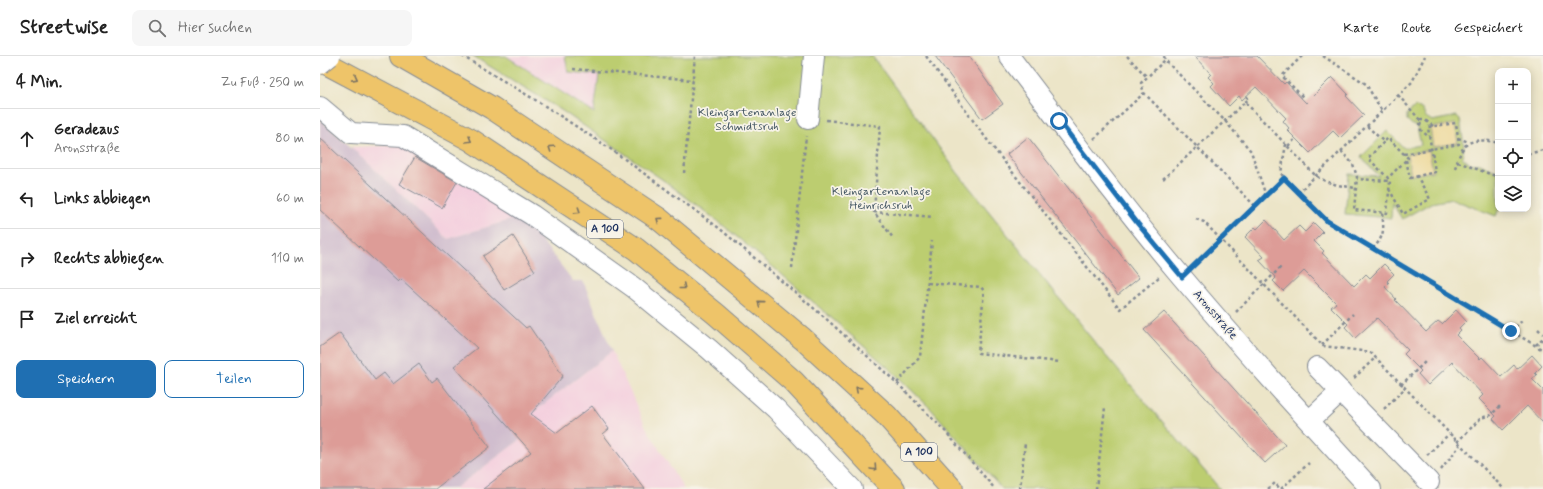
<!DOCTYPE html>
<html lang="de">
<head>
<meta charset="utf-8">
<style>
	:root { --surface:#fff; --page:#f6f6f6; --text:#222; --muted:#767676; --line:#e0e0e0; --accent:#1f6fb2 }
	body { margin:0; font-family:Mynerve,sans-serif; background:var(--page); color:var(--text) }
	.controls { position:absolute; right:12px; top:12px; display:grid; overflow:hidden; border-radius:8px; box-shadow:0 2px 10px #0003 }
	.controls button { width:36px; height:36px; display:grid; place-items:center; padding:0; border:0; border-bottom:1px solid var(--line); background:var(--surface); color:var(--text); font:20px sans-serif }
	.stop { position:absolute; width:12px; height:12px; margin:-9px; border:3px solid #1f6fb2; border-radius:50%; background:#fff }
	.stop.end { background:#1f6fb2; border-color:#fff; box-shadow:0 1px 4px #0008 }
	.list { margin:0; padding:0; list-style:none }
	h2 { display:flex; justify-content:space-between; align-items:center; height:52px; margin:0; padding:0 16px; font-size:17px }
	h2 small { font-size:13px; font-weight:400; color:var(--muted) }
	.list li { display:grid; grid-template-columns:26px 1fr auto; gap:12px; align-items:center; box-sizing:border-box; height:60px; padding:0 16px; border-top:1px solid var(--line) }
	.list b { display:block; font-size:15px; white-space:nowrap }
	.list p { margin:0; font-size:13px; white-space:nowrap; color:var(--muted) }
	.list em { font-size:13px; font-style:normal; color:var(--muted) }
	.actions { display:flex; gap:8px; padding:12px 16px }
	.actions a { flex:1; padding:9px 0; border:1px solid var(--accent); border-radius:8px; text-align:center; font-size:14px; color:var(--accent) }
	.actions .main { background:var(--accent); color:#fff }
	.icon { flex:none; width:22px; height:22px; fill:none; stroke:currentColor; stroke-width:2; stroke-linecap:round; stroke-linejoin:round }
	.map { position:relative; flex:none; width:1223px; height:433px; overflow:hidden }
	header { display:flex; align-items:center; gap:24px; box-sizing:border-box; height:56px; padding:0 20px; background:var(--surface); border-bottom:1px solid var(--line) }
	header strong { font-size:19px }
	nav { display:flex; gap:22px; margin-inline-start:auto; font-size:14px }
	.search { width:280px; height:36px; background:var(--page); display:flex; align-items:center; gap:10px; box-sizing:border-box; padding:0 14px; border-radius:8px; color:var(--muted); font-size:15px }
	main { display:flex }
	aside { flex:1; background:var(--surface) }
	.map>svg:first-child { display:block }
	.built { fill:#f4cfde }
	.industrial { fill:#d0bdce }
	.green { fill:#bccd6f; stroke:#6c7e66 }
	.sand { fill:#eeda9e; stroke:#84847e }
	.building { fill:#dd9c97 }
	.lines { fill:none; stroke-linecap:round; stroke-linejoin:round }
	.minor-casing { stroke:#848a93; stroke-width:22 }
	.highway-casing { stroke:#848a93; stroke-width:24 }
	.path { stroke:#848a93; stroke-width:2.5; stroke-dasharray:3 3; stroke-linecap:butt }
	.minor { stroke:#fff; stroke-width:20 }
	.highway { stroke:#eec469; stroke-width:22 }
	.minor-bridge-casing { stroke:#848a93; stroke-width:22; stroke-linecap:butt }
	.minor-bridge { stroke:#fff; stroke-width:20 }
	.oneway { stroke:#7a7263 }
	.route { stroke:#1f6fb2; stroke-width:5 }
	.labels { text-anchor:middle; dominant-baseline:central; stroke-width:3.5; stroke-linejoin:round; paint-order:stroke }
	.shield { fill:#f7f3e8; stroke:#5d6a87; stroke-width:1 }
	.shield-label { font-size:11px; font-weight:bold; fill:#1b2f5e }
	.park-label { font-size:12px; fill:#435662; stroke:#f7f3e8 }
	.street-label { font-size:12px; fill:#1b2f5e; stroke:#f7f3e8 }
</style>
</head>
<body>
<header>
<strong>Streetwise</strong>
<div class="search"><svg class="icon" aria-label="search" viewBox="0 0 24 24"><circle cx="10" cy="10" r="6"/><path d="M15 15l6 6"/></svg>Hier suchen</div>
<nav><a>Karte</a><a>Route</a><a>Gespeichert</a></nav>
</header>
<main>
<aside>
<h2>4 Min.<small>Zu Fuß · 250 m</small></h2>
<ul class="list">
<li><svg class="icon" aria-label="ahead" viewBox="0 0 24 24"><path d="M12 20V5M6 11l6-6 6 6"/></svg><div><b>Geradeaus</b><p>Aronsstraße</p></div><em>80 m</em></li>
<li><svg class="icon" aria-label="left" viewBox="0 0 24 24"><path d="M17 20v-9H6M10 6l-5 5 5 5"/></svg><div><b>Links abbiegen</b></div><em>60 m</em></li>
<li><svg class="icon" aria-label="right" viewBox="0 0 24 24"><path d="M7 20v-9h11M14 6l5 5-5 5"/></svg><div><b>Rechts abbiegen</b></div><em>110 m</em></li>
<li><svg class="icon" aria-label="arrive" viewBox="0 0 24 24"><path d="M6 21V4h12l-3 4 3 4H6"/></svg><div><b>Ziel erreicht</b></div></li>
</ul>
<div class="actions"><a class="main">Speichern</a><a>Teilen</a></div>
</aside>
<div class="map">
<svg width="1223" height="433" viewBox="0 0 1223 433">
	<rect width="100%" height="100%" fill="#f7f3e8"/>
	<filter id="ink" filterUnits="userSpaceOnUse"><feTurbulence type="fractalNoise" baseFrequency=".025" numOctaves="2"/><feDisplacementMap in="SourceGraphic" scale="8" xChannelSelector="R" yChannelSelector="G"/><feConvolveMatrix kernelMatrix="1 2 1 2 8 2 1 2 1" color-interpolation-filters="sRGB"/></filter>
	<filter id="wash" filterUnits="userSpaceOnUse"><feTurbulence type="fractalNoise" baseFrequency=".012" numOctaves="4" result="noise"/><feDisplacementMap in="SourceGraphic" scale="16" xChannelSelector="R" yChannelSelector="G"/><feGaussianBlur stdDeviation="0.9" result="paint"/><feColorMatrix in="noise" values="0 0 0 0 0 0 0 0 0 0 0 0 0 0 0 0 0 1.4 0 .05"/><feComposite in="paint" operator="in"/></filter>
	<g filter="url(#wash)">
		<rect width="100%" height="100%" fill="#ece5c8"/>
		<path class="built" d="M186,0h59l3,16 31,2 -4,39z
			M87,89l113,72 -72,22 -97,-92z
			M292,295l34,76 38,62h-230l89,-66 -12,-9z"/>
		<path class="industrial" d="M0,64l31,27 97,92 72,-22 9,7 44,57h10l29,70 -81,63 12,9 -89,66h-134z"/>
		<path class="green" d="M153,0h33l88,57 5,-38 -31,-3 -3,-16h307l85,116 143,177 120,140h-218l-71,-80 -38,-37 -114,-100 -60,-50 -53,-40 -105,-72z
			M1095,51c9,1 7,4 11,10 2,2 4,2 6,4l25,-5 3,3 4,28 -2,10 8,7h10l18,8v37h1l-3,7 -44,-17 -21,4 -29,16 -10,-16 -1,15 -46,-4 4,-40 30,2 -18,-19 26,-26 17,17 17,-3 -4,-18 -6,-3 -4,-4v-6z"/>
		<path class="sand" d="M1135,68l3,19 -25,4 -3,-19z
			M1109,94l4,21 -22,4 -4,-21z"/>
		<g id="blocks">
			<path class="building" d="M615,0h34l34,48 -21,15z
				M874,0h63l27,28 2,-2 20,21 26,-26 16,17 -2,2 18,19 -24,23 -7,-7 -23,22 -23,-23 2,-2 -6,-7 3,-3 -30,-31 -14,13 -3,-4 -10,10 -18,-20 3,-3 -6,-6 3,-3z
				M708,81l111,141 -21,17 -111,-141z
				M0,82l206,190 3,-2 34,50 -32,38 26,19 35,-27 17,23 -6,5 42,55h-162l48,-37 -77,-86 23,-18 -76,-69 -3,3 -78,-72z
				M95,101l42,25 -15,26 -43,-24z
				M946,164l18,20 15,-14 6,6 9,-9 9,9 -9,9 10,10 -2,2 32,33 12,-12 4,4 14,-14 10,10 -7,7 2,2 -4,4 11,12 -1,1 31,32 12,-11 4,3 14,-14 10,11 -7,7 2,2 -5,5 24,24 2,-2 19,20 13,-12 3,4 15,-14 10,11 -7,7 2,2 -5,4 11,11v33l-16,-17 -24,24 -10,-11 3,-3 -17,-17 4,-4 -31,-33 -24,23 -10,-11 3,-3 -17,-17 4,-4 -31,-32 -22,20 -10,-11 3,-3 -17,-17 5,-4 -32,-32 -21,20 -10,-10 3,-3 -17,-18 5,-3 -19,-20 10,-10 2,2z
				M193,180l22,35 -31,19 -21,-34z
				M844,256l121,133 -20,18 -121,-133z
				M20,277l35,47 9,-7 9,11 26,-20 13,18 5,-4 53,69 -55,42h-115v-142z"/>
		</g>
	</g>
	<g filter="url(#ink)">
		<use href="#blocks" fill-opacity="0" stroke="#848a93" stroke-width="1"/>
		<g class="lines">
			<g class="minor-casing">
				<path id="minor" d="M689,0c55,72 109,145 167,214 63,75 129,147 195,219
					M0,51l31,26 52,3 129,79 101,72 76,62 67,60 76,80
					M488,63l6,-63
					M997,311l112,115
					M989,365l32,-30"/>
			</g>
			<g class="highway-casing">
				<path id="highway" d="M81,0l91,52 167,111 144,120 83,76 66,74
					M0,4l151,80 165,109 80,65 77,67 101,108"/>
			</g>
			<path class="path" d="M142,0l80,48 70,46 107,78 104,88 74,67 48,48 50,58
				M606,0l62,85 132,168 39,-32
				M807,0l20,21
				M844,0l1,4
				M982,0l-20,20 22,22
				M1003,0l43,28 16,27
				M253,13l120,11
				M1078,39l22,25 1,10 9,8
				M925,46l4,-3 -3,-3
				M506,64l54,6 -6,86 19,26
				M1100,64h5l8,6
				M1047,70l17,16 -16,16 20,20 20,-20 -20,-20 -4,4
				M1138,82l11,4
				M774,83l50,-46
				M966,88l-5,29 3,5 43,43 216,129
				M968,90l7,-7
				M1021,95l12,13 4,13c-1,11 -2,22 -3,33l33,3 3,-32 -33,-2
				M1084,98l55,-10 -3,-21 -28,4c2,15 5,30 7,45l-25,6 -4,-18
				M1208,98l15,-4
				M1138,106l40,15
				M1135,112c2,-5 4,-13 7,-18 7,-13 25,-10 36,-7
				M364,117l11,-117
				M843,123l82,-77 71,74c12,8 26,10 40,12
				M1069,133l14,25 27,-15 -13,-23
				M978,137l114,-111 13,-26
				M935,150l-111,-113 -3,-10 24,-23 60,61 26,30 15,45
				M554,156l59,5
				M876,163l8,3 119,124 47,6 134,137
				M1053,193c12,-14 11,-19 9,-37
				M876,208l88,-86
				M472,212l14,-132
				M608,227l53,4 3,4 -6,62 82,9
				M916,256l45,-45
				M1218,273l5,5
				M1191,275l13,-12
				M1002,289l31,-31
				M1216,289l7,-7
				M1034,322l21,-20
				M577,327l23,-26 12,-116
				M1081,329l25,-24
				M1064,353l21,-21
				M1137,386l24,-24 10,-3 10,-10
				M1107,399l22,-21
				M1121,414l19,-25
				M700,433l5,-46
				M776,433l9,-82
				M948,433l7,-6 5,6
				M961,433l28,-26"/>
			<use href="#minor" class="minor"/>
			<use href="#highway" class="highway"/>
			<g class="minor-bridge-casing">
				<path id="minor-bridge" d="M0,8l10,-8"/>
			</g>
			<use href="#minor-bridge" class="minor-bridge"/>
		</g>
		<defs><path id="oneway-chevron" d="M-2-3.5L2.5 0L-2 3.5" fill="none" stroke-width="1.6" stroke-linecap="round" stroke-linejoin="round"/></defs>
		<g class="oneway">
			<use href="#oneway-chevron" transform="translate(35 22) rotate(28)"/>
			<use href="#oneway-chevron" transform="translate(149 84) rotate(30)"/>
			<use href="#oneway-chevron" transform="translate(231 92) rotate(-146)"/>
			<use href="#oneway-chevron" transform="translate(258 155) rotate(33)"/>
			<use href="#oneway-chevron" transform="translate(339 164) rotate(-143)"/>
			<use href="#oneway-chevron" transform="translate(363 231) rotate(39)"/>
			<use href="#oneway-chevron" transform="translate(440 247) rotate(-140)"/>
			<use href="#oneway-chevron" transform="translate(538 333) rotate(-138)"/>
			<use href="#oneway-chevron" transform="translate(554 412) rotate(47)"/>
		</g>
	</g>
	<g class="lines" filter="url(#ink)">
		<path class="route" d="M739,65l79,103 44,53 102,-99 43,43 184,110"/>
	</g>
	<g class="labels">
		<g class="shield">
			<rect x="267" y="164" width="36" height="18" rx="3"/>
			<rect x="581" y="387" width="36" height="18" rx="3"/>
		</g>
		<g class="shield-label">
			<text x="285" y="173">A 100</text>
			<text x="599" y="396">A 100</text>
		</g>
		<g class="park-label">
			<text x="427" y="57">Kleingartenanlage<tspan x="427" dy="14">Schmidtsruh</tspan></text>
			<text x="561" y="136">Kleingartenanlage<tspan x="561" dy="14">Heinrichsruh</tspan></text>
		</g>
		<g class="street-label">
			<text transform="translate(895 259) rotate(49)">Aronsstraße</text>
		</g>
	</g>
</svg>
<div class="controls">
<button>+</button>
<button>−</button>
<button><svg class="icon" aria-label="locate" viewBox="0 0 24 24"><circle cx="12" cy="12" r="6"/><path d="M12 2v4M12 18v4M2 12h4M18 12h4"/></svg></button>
<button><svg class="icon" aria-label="layers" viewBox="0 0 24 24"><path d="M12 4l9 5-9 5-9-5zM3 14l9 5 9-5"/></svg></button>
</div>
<div class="stop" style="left:739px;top:65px"></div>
<div class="stop end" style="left:1191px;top:275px"></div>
</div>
</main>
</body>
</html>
